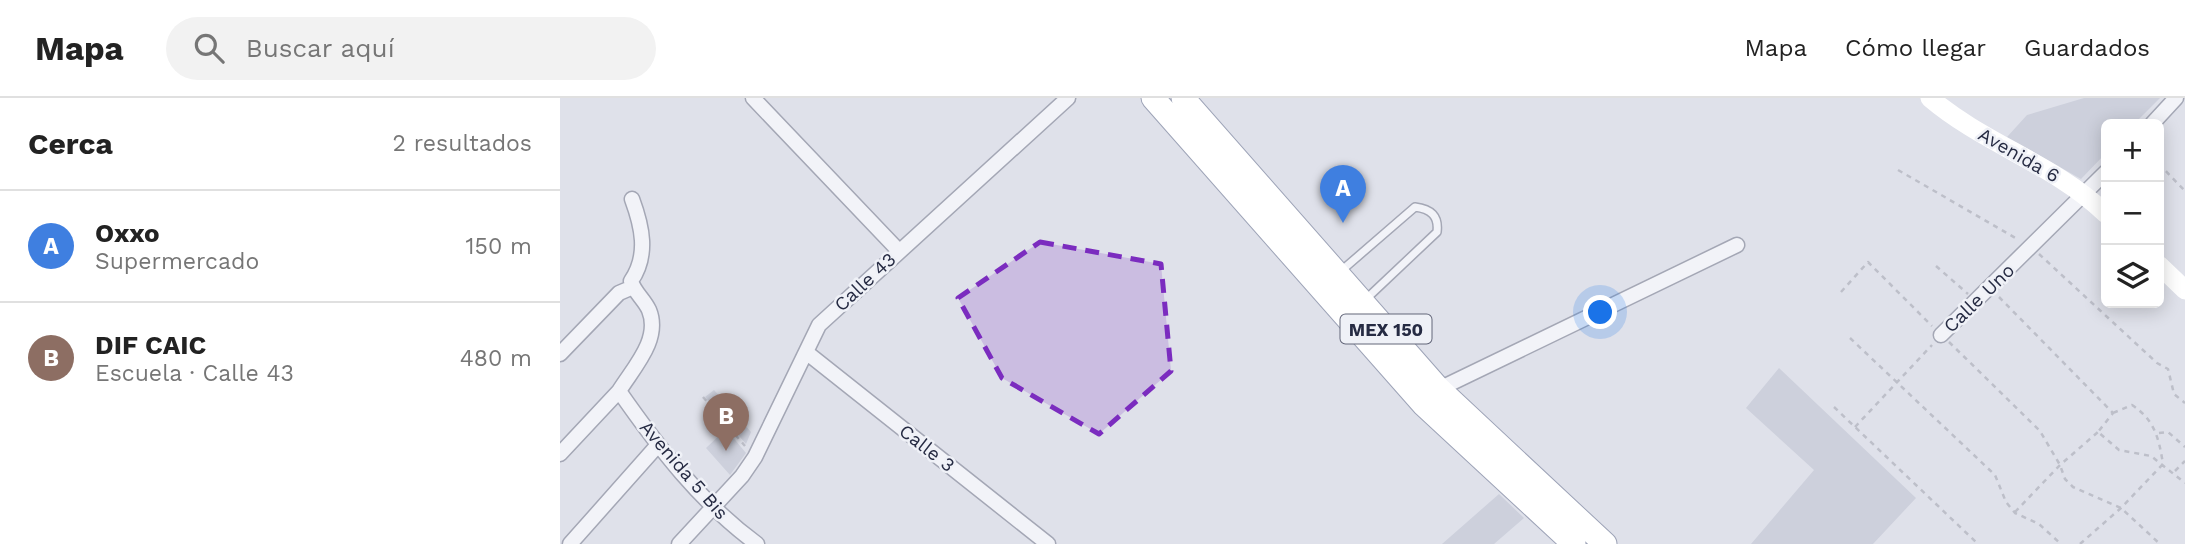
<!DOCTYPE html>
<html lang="es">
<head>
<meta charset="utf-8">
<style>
	:root { --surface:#fff; --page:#f2f2f2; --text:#222; --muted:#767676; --line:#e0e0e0; --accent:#ea580c }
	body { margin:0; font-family:"Work Sans",sans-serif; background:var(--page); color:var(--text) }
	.controls { position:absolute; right:21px; top:21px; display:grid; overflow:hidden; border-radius:10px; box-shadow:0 4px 18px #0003 }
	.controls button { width:63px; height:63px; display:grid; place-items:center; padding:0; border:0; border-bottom:2px solid var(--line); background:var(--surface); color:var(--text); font:35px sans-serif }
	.you { position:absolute; left:1041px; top:215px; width:24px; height:24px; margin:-18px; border:5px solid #fff; border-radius:50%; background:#1a73e8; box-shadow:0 0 0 10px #1a73e833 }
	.badge { display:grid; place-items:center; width:46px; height:46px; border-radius:50%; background:var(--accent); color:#fff; font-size:23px; font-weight:700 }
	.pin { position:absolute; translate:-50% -58px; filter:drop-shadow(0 2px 4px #0008) }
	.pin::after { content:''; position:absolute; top:37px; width:24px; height:21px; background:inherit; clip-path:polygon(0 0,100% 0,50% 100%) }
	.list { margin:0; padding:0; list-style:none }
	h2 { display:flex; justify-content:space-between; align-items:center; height:91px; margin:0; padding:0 28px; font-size:30px }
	h2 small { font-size:23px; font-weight:400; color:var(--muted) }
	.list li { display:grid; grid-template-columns:46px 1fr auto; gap:21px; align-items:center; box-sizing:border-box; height:112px; padding:0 28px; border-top:2px solid var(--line) }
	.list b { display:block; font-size:26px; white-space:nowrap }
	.list p { margin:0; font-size:23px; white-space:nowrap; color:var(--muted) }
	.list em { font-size:23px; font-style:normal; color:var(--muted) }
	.icon { flex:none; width:38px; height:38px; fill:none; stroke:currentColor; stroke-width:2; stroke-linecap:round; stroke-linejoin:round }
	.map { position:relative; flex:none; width:1625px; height:446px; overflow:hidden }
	header { display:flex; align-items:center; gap:42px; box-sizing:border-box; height:98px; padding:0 35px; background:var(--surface); border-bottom:2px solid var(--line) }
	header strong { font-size:33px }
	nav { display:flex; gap:38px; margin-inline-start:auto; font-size:24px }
	.search { width:490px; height:63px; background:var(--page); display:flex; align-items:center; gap:18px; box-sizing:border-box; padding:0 24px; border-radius:38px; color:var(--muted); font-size:26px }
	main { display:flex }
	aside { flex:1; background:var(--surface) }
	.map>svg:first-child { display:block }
	.built { fill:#cdd0dc }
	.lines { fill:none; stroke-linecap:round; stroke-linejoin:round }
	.lane-casing { stroke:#a4a7b5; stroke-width:10 }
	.street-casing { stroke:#a4a7b5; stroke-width:17 }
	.primary-casing { stroke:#9da3b7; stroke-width:25 }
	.path { stroke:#bdbfc9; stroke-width:2.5; stroke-dasharray:5 5; stroke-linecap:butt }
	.lane { stroke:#f2f3f8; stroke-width:7 }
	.street { stroke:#f2f3f8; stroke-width:14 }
	.secondary { stroke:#fff; stroke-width:19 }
	.primary { stroke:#fff; stroke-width:23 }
	.marked { fill:#7b2cbf; fill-opacity:0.2; stroke:#7b2cbf; stroke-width:5; stroke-dasharray:14 9; stroke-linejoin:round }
	.labels { text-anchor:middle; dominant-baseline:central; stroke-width:5; stroke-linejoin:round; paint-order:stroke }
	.shield { fill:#eff1f7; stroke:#626679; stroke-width:2 }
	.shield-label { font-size:18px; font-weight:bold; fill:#262b43 }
	.street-label { font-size:19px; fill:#262b43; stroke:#eff1f7 }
</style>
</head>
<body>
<header>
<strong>Mapa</strong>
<div class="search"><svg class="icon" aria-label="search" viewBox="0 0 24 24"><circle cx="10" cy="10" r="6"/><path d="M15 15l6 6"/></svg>Buscar aquí</div>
<nav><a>Mapa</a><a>Cómo llegar</a><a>Guardados</a></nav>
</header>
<main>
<aside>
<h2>Cerca<small>2 resultados</small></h2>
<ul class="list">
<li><span class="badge" style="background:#3f7fe0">A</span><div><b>Oxxo</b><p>Supermercado</p></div><em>150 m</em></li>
<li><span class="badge" style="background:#8d6e63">B</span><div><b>DIF CAIC</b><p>Escuela · Calle 43</p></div><em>480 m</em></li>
</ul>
</aside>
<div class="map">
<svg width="1625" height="446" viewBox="0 0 1625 446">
	<rect width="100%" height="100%" fill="#dfe1ea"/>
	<path class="built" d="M1524,0h76l-26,26h-28v29l-25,26 -74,-42 20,-22z
		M1219,270l137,130 -43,46h-122l63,-74 -68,-62z
		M154,292l37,42 -5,12 -41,-47z
		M166,331l20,24 -16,22 -24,-27z
		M939,396l25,24 -30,26h-52z"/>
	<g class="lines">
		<g class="lane-casing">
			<path id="lane" d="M781,173l74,-64c16,2 24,9 22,25l-72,68"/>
		</g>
		<g class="street-casing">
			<path id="street" d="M193,0l145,152
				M1592,26l24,-26
				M72,101c10,27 17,56 -1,82 3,11 13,18 18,29 12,29 -15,57 -30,81 39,56 82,112 138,153
				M1381,237l165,-163
				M246,254l242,192
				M0,256l59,-61 14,-6
				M879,291l298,-144
				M0,356l59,-63
				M10,446l87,-98
				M119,446l63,-68 13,-19 64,-132 249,-227"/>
		</g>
		<g class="primary-casing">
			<path id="primary" d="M593,0l270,306 151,140
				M623,0l256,291 166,155"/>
		</g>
		<path class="path" d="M1599,66l26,27
			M1338,72l121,70
			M1479,156l118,109 11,6 6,25 11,9
			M1376,168l32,28
			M1281,194l27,-30 64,64
			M1439,199l114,116 -15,19 21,18 32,6 34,27
			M1290,240l145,137 11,27 9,11 24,11 22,20
			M1389,244l91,89 20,34 5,14 8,8 48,21 39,36
			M143,299l42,49
			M1274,309l144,137
			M1295,329l77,-82
			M1599,335l9,-1 17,15
			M1615,373l10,-10
			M1455,414l45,-47 38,-33
			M1520,446l41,-36 42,-44c-4,-25 -8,-44 -31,-59l-19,8"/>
		<use href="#lane" class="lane"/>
		<use href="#street" class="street"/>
		<path class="secondary" d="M1370,0c54,46 126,67 176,116
			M1599,167l26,25"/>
		<use href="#primary" class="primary"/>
	</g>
	<path class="marked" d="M480,144l121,22 10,107 -72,63 -97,-56 -44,-80z"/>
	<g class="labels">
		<rect class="shield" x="780.5" y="216.5" width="91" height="29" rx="5"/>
		<g class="shield-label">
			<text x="826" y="231">MEX 150</text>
		</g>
		<g class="street-label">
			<text transform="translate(1459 57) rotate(30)">Avenida 6</text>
			<text transform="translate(305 184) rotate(-43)">Calle 43</text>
			<text transform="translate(1419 200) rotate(-44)">Calle Uno</text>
			<text transform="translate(367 350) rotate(38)">Calle 3</text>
			<text transform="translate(124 372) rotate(49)">Avenida 5 Bis</text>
		</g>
	</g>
</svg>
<div class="controls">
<button>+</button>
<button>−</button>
<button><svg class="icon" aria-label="layers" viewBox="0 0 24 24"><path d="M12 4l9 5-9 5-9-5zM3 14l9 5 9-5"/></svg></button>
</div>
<div class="you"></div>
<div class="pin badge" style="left:783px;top:125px;background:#3f7fe0">A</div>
<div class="pin badge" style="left:166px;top:353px;background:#8d6e63">B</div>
</div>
</main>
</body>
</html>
